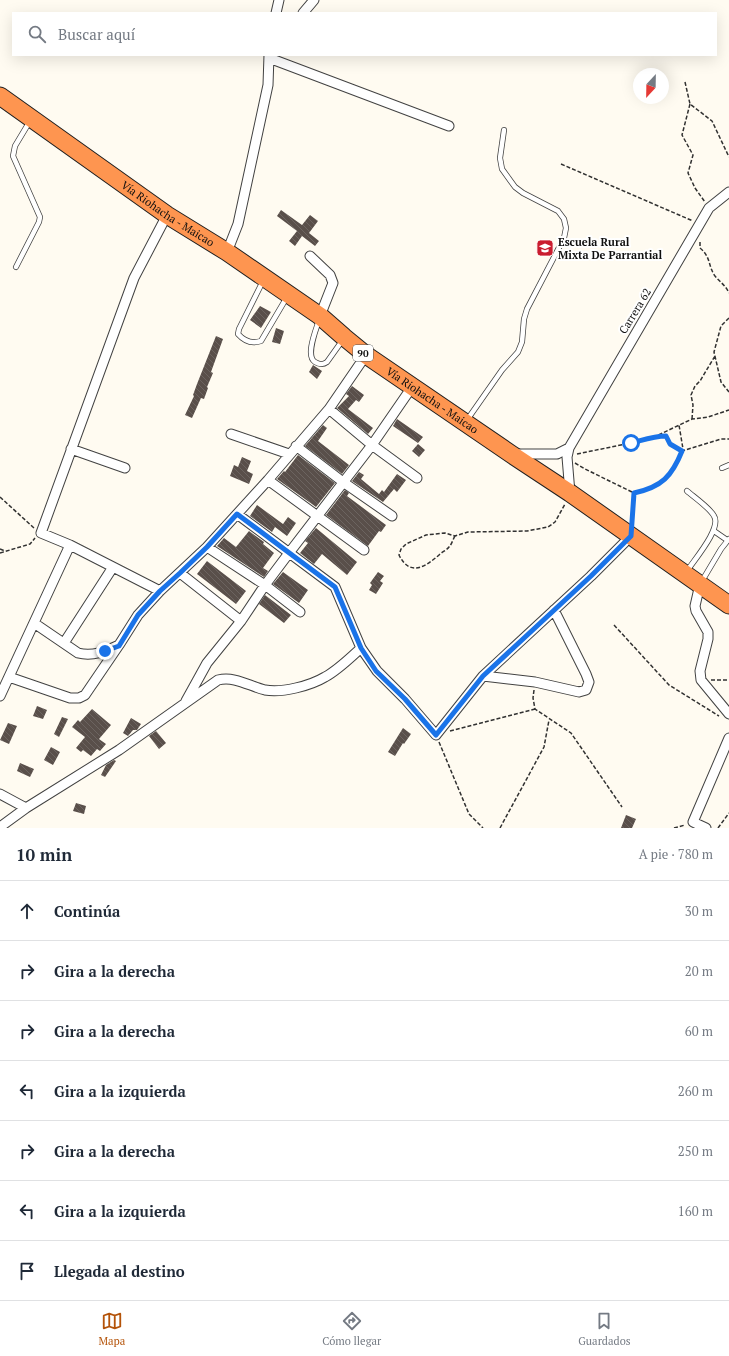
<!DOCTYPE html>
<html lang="es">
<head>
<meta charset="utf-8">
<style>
	:root { --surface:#fff; --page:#f2f2f3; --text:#1f2937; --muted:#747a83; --line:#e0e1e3; --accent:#b45309 }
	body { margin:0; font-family:"PT Serif",serif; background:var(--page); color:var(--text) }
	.compass { position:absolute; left:633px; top:68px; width:36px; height:36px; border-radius:50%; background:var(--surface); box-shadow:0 4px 16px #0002; rotate:202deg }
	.stop { position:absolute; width:12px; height:12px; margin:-9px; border:3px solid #1a73e8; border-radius:50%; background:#fff }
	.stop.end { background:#1a73e8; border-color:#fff; box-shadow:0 1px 4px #0008 }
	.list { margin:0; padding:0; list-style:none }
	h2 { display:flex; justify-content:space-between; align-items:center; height:52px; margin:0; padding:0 16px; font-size:17px }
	h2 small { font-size:13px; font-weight:400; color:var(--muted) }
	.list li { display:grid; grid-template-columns:26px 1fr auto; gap:12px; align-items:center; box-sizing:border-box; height:60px; padding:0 16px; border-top:1px solid var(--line) }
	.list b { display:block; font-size:15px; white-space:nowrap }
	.list em { font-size:13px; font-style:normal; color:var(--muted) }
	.icon { flex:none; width:22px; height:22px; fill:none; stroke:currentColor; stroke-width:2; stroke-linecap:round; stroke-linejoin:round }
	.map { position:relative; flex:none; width:729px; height:828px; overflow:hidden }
	.search { position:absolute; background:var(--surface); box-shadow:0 4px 16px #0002; left:12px; right:12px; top:12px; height:44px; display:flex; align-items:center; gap:10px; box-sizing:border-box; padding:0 14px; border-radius:0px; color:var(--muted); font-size:15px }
	.sheet { height:472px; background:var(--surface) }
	nav { display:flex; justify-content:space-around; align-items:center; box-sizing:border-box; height:56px; border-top:1px solid var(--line); background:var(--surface); font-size:11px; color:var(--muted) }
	nav a { display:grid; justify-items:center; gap:2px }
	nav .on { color:var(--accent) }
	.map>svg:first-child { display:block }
	.building { fill:url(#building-back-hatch) }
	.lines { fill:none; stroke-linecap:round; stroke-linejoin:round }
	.lane-casing { stroke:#424242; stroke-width:6 }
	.street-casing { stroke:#424242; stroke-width:11 }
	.highway-casing { stroke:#202020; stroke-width:19 }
	.path { stroke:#313131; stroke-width:1.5; stroke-dasharray:4 2; stroke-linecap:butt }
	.lane { stroke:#fff; stroke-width:4.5 }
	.street { stroke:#fff; stroke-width:9 }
	.highway { stroke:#fe9550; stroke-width:17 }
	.route { stroke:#1a73e8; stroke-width:5 }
	.labels { text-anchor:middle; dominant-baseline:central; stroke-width:4; stroke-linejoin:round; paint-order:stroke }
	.shield { fill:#fff; stroke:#575757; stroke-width:1 }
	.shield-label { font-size:10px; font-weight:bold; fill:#0f0f0f }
	.street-label { font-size:11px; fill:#0f0f0f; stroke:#fff }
	.poi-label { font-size:11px; font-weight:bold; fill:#0f0f0f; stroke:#fff; text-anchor:start }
</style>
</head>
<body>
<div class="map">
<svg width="729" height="828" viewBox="0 0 729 828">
	<defs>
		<pattern id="building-back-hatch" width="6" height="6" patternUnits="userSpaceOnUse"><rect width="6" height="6" fill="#594f4a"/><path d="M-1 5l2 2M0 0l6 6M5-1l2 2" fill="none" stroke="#6c6460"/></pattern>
	</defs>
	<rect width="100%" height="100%" fill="#fffbf1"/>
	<path class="building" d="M281,210l21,15 8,-10 8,6 -9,12 10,8 -4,5 -13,-10 -7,10 -6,-5 8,-10 -20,-15z
		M260,306l11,6 -10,16 -11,-8z
		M276,328l8,3 -4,13 -8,-2z
		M216,336l7,3 -12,33 2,1 -6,14 1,1 -4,11 -3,-1 -9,20 -7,-3 9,-19 -1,-1 4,-11z
		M313,365l9,6 -5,8 -8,-7z
		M352,386l12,9 -5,7 -3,-2 -8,9 25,19 -5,6 -31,-26 12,-12 -3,-2z
		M397,419l26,18 -5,6 -25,-17z
		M323,425l4,3 -9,13 31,24 -7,9 -37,-28z
		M418,444l7,6 -6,7 -7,-6z
		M298,455l37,28 -19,24 -39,-28 7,-8 1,1z
		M242,457l9,4 -4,10 6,3 -4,10 -19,-8 4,-11 4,2z
		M359,472l5,3 -3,4 18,15 3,-4 2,2 13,-18 9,6 -9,12 -3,-3 -11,13 -31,-21z
		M345,490l4,3 -2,3 39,29 -5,7 -2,-1 -11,15 -42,-31z
		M257,505l26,19 5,-7 8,6 -9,13 -12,-9 -3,5 -22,-16z
		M316,528l41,34 -10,13 -25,-21 -8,10 -14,-11 8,-10 -3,-2z
		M249,531l15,11 -1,2 11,9 -11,15 5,3 -4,6 -47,-31 7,-8 12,9z
		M207,561l39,30 -10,13 -39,-30z
		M283,572l25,18 -9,13 -26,-19z
		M378,572l6,4 -4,5 3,2 -7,11 -7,-4 3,-5 -2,-2z
		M265,595l26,20 -7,8 -25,-19z
		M37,706l10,4 -4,9 -10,-3z
		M92,709l19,16 -12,14 7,5 -6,7 -3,-2 -6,7 -8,-6 -2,2 -5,-4 9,-11 -13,-10 6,-7 2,2z
		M62,717l6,2 -9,18 -5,-3z
		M131,718l10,6 -4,6h-4l-5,6 -5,-3z
		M8,723l9,3 -8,18 -9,-4z
		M403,728l8,6 -7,10 -1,-1 -8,13 -7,-4z
		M156,731l10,12 -7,6 -10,-13z
		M51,747l9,5 -7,13 -9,-5z
		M114,760l2,1 -11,16 -4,-2 5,-10z
		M20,763l14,6 -4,8 -13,-6z
		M76,803l10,3 -2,8 -11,-3z
		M626,815l10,4 -4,9h-11z"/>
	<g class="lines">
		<g class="lane-casing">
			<path id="lane" d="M16,267l23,-45 1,-5 -27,-61 2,-10 15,-25
				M263,281l-24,48 -1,5c7,8 14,10 23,7l26,-44
				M319,320c-3,10 -14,36 -4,42 5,3 8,3 12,0l15,-21
				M467,420l35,-50 16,-18 4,-10 2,-23 3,-10 37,-71 2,-10 -2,-9 -6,-8 -35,-18 -8,-6 -13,-18 -2,-11 4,-28
				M722,468l7,-3
				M714,531l13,9
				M687,571c7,-11 35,-43 27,-55 -4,-8 -20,-19 -27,-25
				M702,581l19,-32 8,-10"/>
		</g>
		<g class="street-casing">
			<path id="street" d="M276,13l3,-13
				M303,13l11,-13
				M269,58l180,68
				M227,252l11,-28 30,-139 1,-30
				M310,256l20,19 3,8 -13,33
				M329,409l43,36 45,33
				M231,434l58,20
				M296,446l47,36 49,34
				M71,449l54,19
				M516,454h41l12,-6
				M268,480l96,70
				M570,493l-3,-36 2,-9 140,-240 20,-16
				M237,514l98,73 26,61 16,23 28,28 31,36 47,-59 108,-100 40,-40
				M207,547l58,38 35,27
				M180,573l61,48
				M700,584l-5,22 1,5 12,21v7l-8,32 1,9 28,34
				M160,591l-90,-46 -29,-12 93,-255 33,-63
				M34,623l44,30c15,4 28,-2 41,-8
				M64,643l49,-76
				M483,676l52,6 44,10 7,-2 3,-8 -3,-8 -32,-64
				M9,677l61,21h9l6,-3 34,-50 19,-30 22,-24 47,-44 61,-67 61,-71 37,-54
				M0,696l70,-151
				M186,701l21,-38 34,-42 24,-36 24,-32 83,-108 40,-58
				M0,794l26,14
				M0,827l26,-19 93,-58 99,-70c17,-4 31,6 47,10 17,3 45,-4 60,-13 13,-7 25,-19 36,-29
				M706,828l-13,-6 36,-84"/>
		</g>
		<g class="highway-casing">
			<g id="highway">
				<path id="s1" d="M0,96l167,119 60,37 93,64 24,21 22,18 145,99 59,39 159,112"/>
			</g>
		</g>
		<path class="path" d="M685,82l5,22 22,17 17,36
			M690,104l-8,31 11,20 -5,18 7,15 10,14
			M561,164l132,57
			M700,242v6c11,9 8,18 15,28 5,6 11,10 14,17
			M729,318l-8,8 -7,26 7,30 8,10
			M692,419l1,-14 -2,-10 4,-9 5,-5 15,-25
			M658,436h8l4,8 12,7 39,-12h8
			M577,454l73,-15 42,-20 16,-2 21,-7
			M575,463l10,6 49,24 -2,28
			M634,493l11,-2 18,-9 12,-15 8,-18 -4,-24
			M0,497l34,31
			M455,536c-2,3 -3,8 -6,11 -2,3 -7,5 -10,8 -14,12 -29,22 -40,0l2,-6 5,-5 20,-9 19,-2 10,3 13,-4 59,-1 21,-4 7,-5 10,-18
			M0,549l5,2
			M0,553l30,-9 5,-6
			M614,625l55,60 50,31
			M711,680h18
			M534,690l-1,8 2,11 36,24 51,74
			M450,731l85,-22
			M439,742l30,72 14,14
			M500,828l44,-81 5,-27
			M674,828l11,-3
			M718,828l11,-15"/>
		<use href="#lane" class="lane"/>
		<use href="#street" class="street"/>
		<use href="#highway" class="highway"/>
	</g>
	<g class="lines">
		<path class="route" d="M105,651l14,-5 19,-31 22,-24 20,-18 27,-26 30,-33 98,73 26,61 15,23 29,28 31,36 47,-59 108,-100 40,-40 3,-43c28,-6 38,-17 48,-42l-12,-7 -4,-8c-12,0 -23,4 -35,7"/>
	</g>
	<defs>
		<g id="school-square" transform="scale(0.9)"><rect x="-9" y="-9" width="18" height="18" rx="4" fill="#ca1c2f" stroke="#fff"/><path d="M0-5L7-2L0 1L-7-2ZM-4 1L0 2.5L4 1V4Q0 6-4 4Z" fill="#fff"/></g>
	</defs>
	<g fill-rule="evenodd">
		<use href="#school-square" x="545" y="248"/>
	</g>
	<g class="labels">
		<rect class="shield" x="353" y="345" width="20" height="16" rx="3"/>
		<g class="shield-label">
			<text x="363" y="353">90</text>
		</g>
		<g class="street-label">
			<text stroke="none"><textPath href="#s1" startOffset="205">Vía Riohacha - Maicao</textPath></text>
			<text transform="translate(635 311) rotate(-59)">Carrera 62</text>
			<text stroke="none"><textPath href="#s1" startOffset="529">Vía Riohacha - Maicao</textPath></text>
		</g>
		<g class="poi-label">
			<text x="558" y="242">Escuela Rural<tspan x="558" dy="13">Mixta De Parrantial</tspan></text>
		</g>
	</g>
</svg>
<svg class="compass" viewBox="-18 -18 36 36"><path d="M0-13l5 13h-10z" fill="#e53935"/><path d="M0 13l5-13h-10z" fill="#747a83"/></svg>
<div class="stop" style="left:631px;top:443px"></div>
<div class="stop end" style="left:105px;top:651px"></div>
<div class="search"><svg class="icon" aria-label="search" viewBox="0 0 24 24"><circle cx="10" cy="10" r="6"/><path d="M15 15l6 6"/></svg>Buscar aquí</div>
</div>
<section class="sheet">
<h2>10 min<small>A pie · 780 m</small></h2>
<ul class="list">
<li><svg class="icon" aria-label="ahead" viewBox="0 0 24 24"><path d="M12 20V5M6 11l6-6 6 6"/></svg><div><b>Continúa</b></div><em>30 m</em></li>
<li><svg class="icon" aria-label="right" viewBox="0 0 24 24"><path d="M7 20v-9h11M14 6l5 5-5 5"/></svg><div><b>Gira a la derecha</b></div><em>20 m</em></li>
<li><svg class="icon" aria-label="right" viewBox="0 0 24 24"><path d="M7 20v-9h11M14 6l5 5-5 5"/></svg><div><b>Gira a la derecha</b></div><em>60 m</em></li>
<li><svg class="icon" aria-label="left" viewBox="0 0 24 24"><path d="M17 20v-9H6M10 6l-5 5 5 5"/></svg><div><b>Gira a la izquierda</b></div><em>260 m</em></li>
<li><svg class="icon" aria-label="right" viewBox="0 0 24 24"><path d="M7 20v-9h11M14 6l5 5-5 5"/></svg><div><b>Gira a la derecha</b></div><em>250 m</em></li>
<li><svg class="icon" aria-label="left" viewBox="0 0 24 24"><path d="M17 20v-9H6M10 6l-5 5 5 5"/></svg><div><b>Gira a la izquierda</b></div><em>160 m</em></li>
<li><svg class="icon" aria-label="arrive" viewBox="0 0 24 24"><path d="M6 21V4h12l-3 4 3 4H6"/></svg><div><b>Llegada al destino</b></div></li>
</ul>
</section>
<nav>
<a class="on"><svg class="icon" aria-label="map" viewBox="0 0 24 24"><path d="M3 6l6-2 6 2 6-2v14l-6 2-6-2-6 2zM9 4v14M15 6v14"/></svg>Mapa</a>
<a><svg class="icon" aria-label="directions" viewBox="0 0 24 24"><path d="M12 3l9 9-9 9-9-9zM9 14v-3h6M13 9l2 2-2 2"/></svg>Cómo llegar</a>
<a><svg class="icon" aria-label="saved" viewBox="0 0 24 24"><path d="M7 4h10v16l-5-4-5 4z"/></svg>Guardados</a>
</nav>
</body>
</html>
